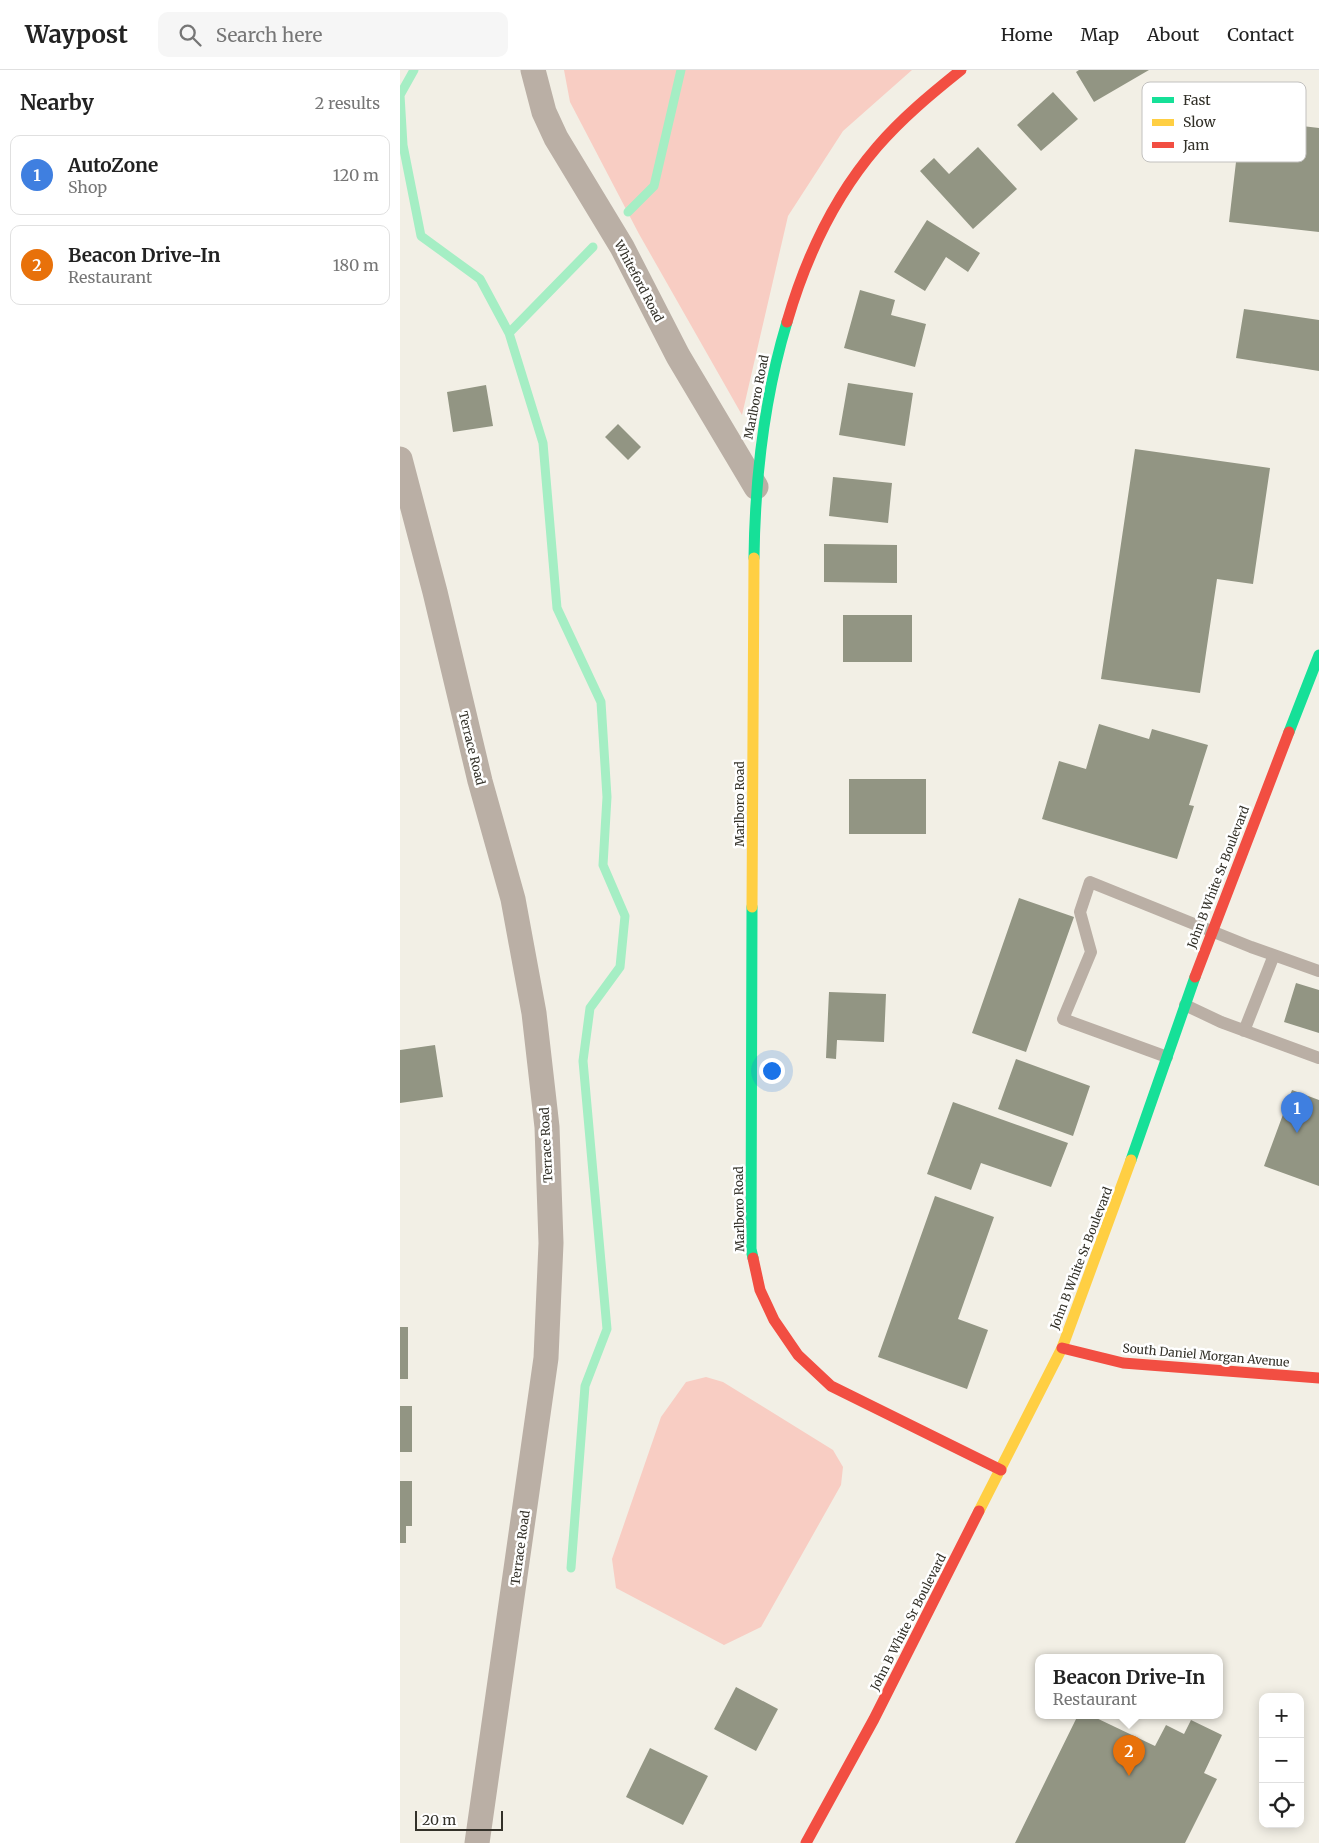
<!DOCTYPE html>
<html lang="en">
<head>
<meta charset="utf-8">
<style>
	:root { --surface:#fff; --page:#f6f6f6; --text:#222; --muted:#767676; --line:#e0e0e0; --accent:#0f766e }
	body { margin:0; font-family:Merriweather,serif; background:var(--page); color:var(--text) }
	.controls { position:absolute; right:15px; bottom:15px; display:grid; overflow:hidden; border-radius:10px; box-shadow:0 2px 12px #0003 }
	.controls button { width:45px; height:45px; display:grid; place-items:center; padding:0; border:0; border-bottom:1px solid var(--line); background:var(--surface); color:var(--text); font:25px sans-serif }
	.scale { position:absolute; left:15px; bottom:12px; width:88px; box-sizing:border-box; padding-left:5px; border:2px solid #333129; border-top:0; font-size:14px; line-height:18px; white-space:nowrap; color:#333129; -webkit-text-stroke:4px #fff; paint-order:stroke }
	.you { position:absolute; left:371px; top:1000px; width:18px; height:18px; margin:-12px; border:4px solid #fff; border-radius:50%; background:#1a73e8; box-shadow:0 0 0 8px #1a73e833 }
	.badge { display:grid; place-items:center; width:32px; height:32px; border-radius:50%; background:var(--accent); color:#fff; font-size:16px; font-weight:700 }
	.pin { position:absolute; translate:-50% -41px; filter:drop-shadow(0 1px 2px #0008) }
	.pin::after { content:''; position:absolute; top:26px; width:18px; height:15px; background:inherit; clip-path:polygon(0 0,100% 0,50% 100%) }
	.popup { position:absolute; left:635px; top:1584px; width:188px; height:65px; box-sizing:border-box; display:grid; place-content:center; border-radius:10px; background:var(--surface); filter:drop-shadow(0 1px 4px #0005); font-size:16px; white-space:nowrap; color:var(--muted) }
	.popup b { font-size:19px; color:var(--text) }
	.popup::after { content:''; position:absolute; left:50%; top:100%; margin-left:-10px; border:10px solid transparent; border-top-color:var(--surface) }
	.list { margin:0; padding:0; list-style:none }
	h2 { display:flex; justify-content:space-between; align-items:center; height:65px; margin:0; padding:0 20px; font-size:21px }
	h2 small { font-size:16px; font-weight:400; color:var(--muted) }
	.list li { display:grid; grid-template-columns:32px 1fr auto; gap:15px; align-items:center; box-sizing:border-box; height:80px; margin:0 10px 10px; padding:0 10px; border:1px solid var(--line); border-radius:10px }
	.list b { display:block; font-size:19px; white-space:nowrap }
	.list p { margin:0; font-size:16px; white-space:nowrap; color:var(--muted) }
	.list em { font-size:16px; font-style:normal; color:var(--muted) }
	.icon { flex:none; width:28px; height:28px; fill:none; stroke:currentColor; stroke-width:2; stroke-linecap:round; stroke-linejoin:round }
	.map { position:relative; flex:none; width:919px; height:1773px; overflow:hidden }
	header { display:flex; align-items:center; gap:30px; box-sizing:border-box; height:70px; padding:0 25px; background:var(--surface); border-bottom:1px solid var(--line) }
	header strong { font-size:24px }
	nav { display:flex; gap:28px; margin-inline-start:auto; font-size:18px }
	.search { width:350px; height:45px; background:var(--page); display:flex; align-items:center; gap:12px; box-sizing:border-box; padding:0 18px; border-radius:10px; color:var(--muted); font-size:19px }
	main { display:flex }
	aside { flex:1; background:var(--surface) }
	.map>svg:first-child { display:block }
	.green { fill:#f8cdc3 }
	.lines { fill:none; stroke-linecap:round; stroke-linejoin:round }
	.stream { stroke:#a5eec4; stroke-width:9 }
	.building { fill:#929583 }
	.lane { stroke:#baafa5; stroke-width:12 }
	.street { stroke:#baafa5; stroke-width:25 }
	.fast { stroke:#16e098; stroke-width:11 }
	.slow { stroke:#ffcf43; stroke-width:11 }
	.jam { stroke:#f24e42; stroke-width:11 }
	.labels { text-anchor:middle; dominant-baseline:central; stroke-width:5; stroke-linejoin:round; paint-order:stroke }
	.street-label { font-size:12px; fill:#333129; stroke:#fff }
	.key { fill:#fff; stroke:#c2c1bf; stroke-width:1 }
	.key-label { font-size:14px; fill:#333129 }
</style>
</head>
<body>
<header>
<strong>Waypost</strong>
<div class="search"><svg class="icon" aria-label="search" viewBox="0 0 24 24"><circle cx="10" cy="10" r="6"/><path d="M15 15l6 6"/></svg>Search here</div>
<nav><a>Home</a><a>Map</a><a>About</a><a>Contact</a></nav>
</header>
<main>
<aside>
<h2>Nearby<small>2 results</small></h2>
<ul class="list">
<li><span class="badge" style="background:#3f7fe0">1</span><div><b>AutoZone</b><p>Shop</p></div><em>120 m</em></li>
<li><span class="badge" style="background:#e8710a">2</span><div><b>Beacon Drive-In</b><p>Restaurant</p></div><em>180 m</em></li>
</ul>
</aside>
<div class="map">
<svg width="919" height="1773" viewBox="0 0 919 1773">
	<rect width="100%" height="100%" fill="#f2efe5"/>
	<path class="green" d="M164,0h348l-69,61 -55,85 -46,199 -103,-181 -69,-132z
		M306,1307l17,5 110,68 10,17 -2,18 -80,142 -37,18 -108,-57 -4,-29 49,-142 25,-35z"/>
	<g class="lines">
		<path class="stream" d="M14,0l-14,25 3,50 18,91 59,43 29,54 34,110 14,165 44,94 6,95 -4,68 22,51 -5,51 -30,41 -7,53 24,268 -22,57 -14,182
			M228,142l26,-26 27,-116
			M109,263l84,-86"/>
	</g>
	<path class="building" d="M679,0h70l-55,32 -18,-30z
		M653,22l25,27 -37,32 -24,-26z
		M791,43l128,15v104l-90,-10 7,-60 -50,-7z
		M578,77l39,42 -44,40 -53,-58 14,-13 15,16z
		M527,150l53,33 -12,19 -22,-15 -21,34 -31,-19z
		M460,220l35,10 -4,15 35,9 -11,43 -71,-19z
		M844,239l75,11v51l-83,-13z
		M448,313l65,10 -8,53 -66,-11z
		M86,315l7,41 -40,6 -6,-40z
		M218,354l23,23 -13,13 -23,-23z
		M735,379l135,19 -17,116 -36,-5 -17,114 -99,-14z
		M433,407l59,6 -4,40 -59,-7z
		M424,474l73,1v38l-73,-1z
		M443,545h69v47h-69z
		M699,654l50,15 3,-10 56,16 -19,60 5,1 -17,53 -135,-40 17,-58 27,8z
		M449,709h77v55h-77z
		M619,828l55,19 -48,135 -54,-19z
		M896,913l23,7v43l-35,-11z
		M429,922l57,2 -2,48 -47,-2 -1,19 -10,-1z
		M35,975l8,52 -43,6v-53z
		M616,989l74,27 -17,50 -75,-27z
		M892,1020l27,10v86l-55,-20z
		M553,1032l115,41 -17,44 -70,-24 -10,27 -44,-16z
		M535,1126l59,21 -36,102 30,11 -21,59 -89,-32z
		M0,1257h8v52h-8z
		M0,1336h12v46h-12z
		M0,1411h12v45h-6v17h-6z
		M336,1617l42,22 -22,42 -42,-22z
		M678,1645h12l65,31 11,-21 18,9 7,-14 31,15 -18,38 13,6 -32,64h-170z
		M250,1678l58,28 -25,49 -57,-28z"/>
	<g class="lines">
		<path class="lane" d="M785,935l36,17 98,36
			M844,961l30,-76
			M767,987l-104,-38 28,-67 -11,-40 10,-30 161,65 68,24"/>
		<path class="street" d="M133,0l11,42 12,26 66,109 56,109 78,131
			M0,389l35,133 45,189 33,118 21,114 13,114 4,116 -5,115 -69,485"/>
		<path class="fast" d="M354,488c1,-79 10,-160 33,-236
			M889,662l30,-77
			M352,837l-1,342 2,9
			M731,1090l64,-183"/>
		<path class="slow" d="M352,837l2,-349
			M579,1441l83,-163 69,-188"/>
		<path class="jam" d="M387,252c18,-62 47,-125 90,-175 25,-29 54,-53 84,-77
			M795,907l94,-245
			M353,1188l7,32 14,30 24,35 33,31 170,84
			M662,1278l61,15 196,15
			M406,1773l68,-124 105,-208"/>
	</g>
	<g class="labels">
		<g class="street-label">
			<text transform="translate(239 211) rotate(62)">Whiteford Road</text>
			<text transform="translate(356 327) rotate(-79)">Marlboro Road</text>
			<text transform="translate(72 678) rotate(76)">Terrace Road</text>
			<text transform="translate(339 734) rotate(-90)">Marlboro Road</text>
			<text transform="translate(818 807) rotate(-69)">John B White Sr Boulevard</text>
			<text transform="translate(146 1075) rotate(-93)">Terrace Road</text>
			<text transform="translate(339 1139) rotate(-91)">Marlboro Road</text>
			<text transform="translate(681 1188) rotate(-69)">John B White Sr Boulevard</text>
			<text transform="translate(806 1285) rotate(5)">South Daniel Morgan Avenue</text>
			<text transform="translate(120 1478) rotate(-82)">Terrace Road</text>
			<text transform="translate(508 1552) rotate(-63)">John B White Sr Boulevard</text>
		</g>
	</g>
	<rect x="742" y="12" width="164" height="80" rx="8" class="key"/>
	<rect x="752" y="27" width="22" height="6" fill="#16e098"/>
	<rect x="752" y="49" width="22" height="7" fill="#ffcf43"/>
	<rect x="752" y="72" width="22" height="6" fill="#f24e42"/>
	<g class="key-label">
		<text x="783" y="35">Fast</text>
		<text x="783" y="57">Slow</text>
		<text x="783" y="80">Jam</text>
	</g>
</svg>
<div class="controls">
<button>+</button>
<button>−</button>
<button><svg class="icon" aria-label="locate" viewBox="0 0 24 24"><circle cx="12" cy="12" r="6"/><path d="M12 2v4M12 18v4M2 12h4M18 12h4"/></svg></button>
</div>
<div class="scale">20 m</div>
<div class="you"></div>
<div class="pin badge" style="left:897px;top:1063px;background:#3f7fe0">1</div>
<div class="pin badge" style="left:729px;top:1706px;background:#e8710a">2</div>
<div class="popup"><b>Beacon Drive-In</b>Restaurant</div>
</div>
</main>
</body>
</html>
